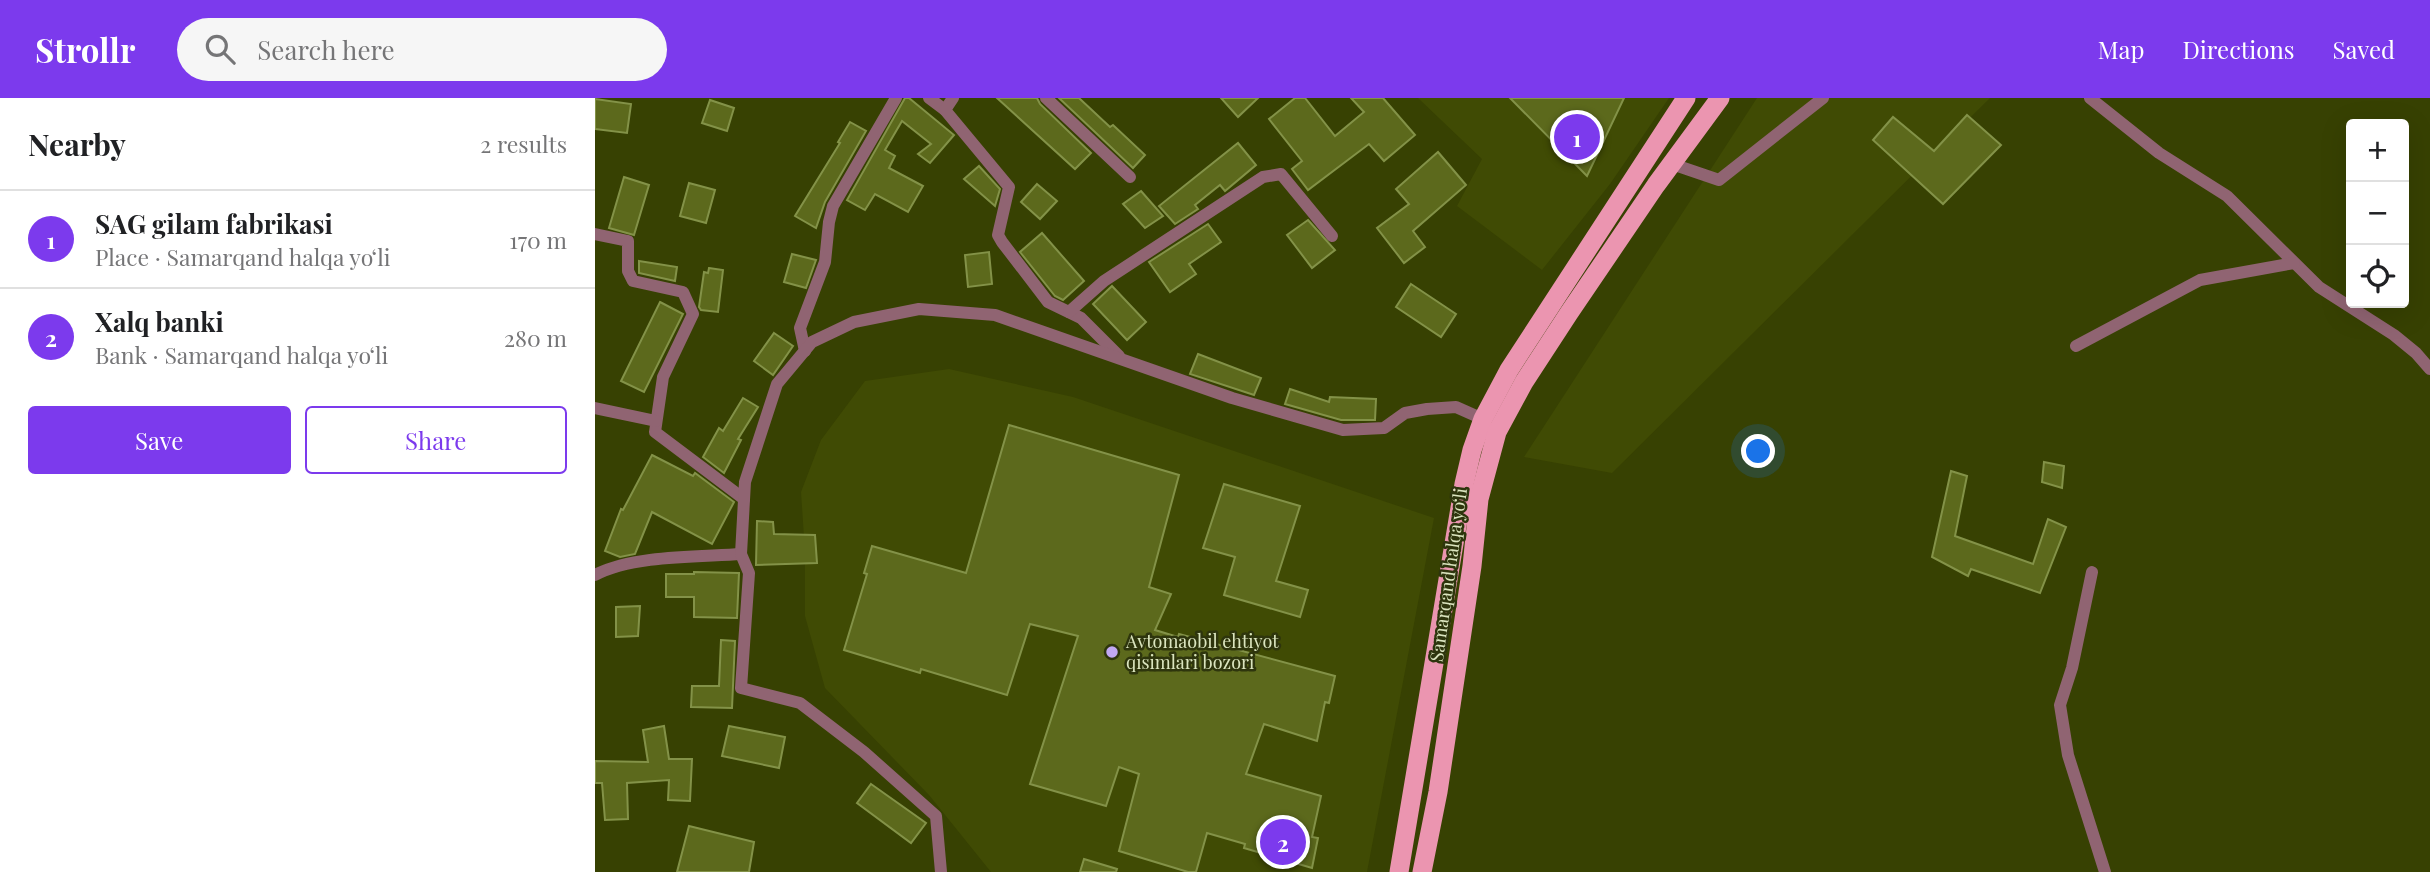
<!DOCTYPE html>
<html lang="en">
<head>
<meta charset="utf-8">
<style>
  body { margin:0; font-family:"Playfair Display",serif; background:#f6f6f6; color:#202124 }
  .controls { position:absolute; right:21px; top:21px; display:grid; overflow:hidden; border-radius:7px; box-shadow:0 7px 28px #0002 }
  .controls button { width:63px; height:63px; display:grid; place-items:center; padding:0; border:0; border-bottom:2px solid #e0e0e0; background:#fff; color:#202124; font:35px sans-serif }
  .you { position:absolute; left:1164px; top:354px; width:24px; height:24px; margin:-18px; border:5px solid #fff; border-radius:50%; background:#1a73e8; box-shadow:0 0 0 10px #1a73e833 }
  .badge { display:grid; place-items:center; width:46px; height:46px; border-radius:50%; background:#7c3aed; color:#fff; font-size:23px; font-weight:700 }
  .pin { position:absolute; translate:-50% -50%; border:4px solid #fff; box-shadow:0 2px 7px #0006 }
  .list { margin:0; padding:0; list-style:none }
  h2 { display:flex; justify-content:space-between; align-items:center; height:91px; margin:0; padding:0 28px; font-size:30px }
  h2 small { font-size:23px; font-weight:400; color:#757577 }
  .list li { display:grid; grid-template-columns:46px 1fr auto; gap:21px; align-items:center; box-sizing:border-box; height:98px; padding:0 28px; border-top:2px solid #e0e0e0 }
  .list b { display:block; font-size:26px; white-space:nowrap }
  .list p { margin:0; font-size:23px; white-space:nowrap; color:#757577 }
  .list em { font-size:23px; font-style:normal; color:#757577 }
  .actions { display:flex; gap:14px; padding:21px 28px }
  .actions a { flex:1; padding:16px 0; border:2px solid #7c3aed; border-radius:7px; text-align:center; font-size:24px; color:#7c3aed }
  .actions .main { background:#7c3aed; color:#fff }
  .icon { flex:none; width:38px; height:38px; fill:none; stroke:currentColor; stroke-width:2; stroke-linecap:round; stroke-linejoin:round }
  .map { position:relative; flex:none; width:1835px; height:774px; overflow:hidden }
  header { display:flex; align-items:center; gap:42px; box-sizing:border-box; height:98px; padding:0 35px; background:#7c3aed; color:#fff }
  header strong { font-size:33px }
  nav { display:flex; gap:38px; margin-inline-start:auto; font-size:24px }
  .search { width:490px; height:63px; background:#f6f6f6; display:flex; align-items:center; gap:18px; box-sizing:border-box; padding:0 24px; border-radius:38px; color:#757577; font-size:26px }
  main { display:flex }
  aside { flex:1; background:#fff }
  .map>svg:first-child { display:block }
</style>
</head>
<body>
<header>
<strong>Strollr</strong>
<div class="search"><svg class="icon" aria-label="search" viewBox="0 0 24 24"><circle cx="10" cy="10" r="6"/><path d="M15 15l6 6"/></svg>Search here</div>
<nav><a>Map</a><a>Directions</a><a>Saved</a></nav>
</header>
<main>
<aside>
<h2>Nearby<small>2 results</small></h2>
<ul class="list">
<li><span class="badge">1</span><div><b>SAG gilam fabrikasi</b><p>Place · Samarqand halqa yoʻli</p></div><em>170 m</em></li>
<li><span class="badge">2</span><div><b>Xalq banki</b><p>Bank · Samarqand halqa yoʻli</p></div><em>280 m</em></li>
</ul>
<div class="actions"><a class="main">Save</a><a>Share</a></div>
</aside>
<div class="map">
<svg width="1835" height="774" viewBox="0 0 1835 774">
  <rect width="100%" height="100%" fill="#374102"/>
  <g fill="#404b04">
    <path d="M823,0H1074L1015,86L947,172L862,108L887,61Z"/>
    <path d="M1162,0H1395L1017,375L929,359Z"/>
    <path d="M354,271L478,299L839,420L772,774H396L334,697L230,590L210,518V454L206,394L226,342L270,283Z"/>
  </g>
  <g fill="#5c691c" stroke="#839248" stroke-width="2">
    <path d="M310,0H314L359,37L335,65L323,56L336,46L307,23L290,52L300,58L294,70L328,88L313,114L280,96L270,112L252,102Z"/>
    <path d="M402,0H442L445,6L496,55L480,71Z"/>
    <path d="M464,0H484L515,29L518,27L550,57L538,70Z"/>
    <path d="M626,0H663L643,19Z"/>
    <path d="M700,0H710L740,38L769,14L756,0H788L820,37L789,63L774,46L713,92L697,71L707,63L674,21Z"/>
    <path d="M915,0H1029L992,78Z"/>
    <path d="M0,1L36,6L32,35L0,31Z"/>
    <path d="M115,2L139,10L132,33L107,25Z"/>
    <path d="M1372,17L1406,47L1348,106L1278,42L1298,19L1339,53Z"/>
    <path d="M255,24L271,33L230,104L221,130L200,118L245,45L243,44Z"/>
    <path d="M643,45L661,67L630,93L625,87L600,107L603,111L580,126L564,108Z"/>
    <path d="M843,54L871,87L818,133L830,149L809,165L782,130L814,106L801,91Z"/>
    <path d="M384,68L405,91L400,108L369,81Z"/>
    <path d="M29,79L54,87L39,137L14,130Z"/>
    <path d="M94,85L120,92L111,125L85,118Z"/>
    <path d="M442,86L462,103L445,121L426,104Z"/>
    <path d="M546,93L568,118L550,130L528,106Z"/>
    <path d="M713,122L740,152L717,170L692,137Z"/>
    <path d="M613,126L626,144L594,166L601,176L575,194L554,164Z"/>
    <path d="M447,135L489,183L468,202L460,198L425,154Z"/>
    <path d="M394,154L397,186L373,189L370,157Z"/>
    <path d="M197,156L221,162L211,190L189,184Z"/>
    <path d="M44,163L82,169L80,183L44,175Z"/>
    <path d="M114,170L128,172L123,214L106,212L104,209L109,174L113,175Z"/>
    <path d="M816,186L861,216L846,239L801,209Z"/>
    <path d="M517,188L551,224L532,242L498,206Z"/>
    <path d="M65,204L88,216L49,294L26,283Z"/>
    <path d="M179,235L198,248L178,277L159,263Z"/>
    <path d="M603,256L666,280L659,297L595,276Z"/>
    <path d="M695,291L734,304L735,299L781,301L780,322H746L690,306Z"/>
    <path d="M148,300L163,309L143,341L146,342L129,375L108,359L124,330L128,333Z"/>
    <path d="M414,327L584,377L554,489L576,496L560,532L583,539L584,536L740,578L734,605L730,604L722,643L669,626L651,676L726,698L717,739L723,740L717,770L649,750L650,746L612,735L601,774H593L524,753L544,676L524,669L511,708L435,686L483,538L435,526L412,597L326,571L325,575L249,552L272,476L269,475L277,448L371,475Z"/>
    <path d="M57,357L98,378L100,375L139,404L117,446L57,414L40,456L25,459L10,453L26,411L28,412Z"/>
    <path d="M1449,364L1469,368L1467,390L1447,384Z"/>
    <path d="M1356,373L1372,378L1360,438L1438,466L1453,421L1471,429L1445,495L1376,471L1373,478L1337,459Z"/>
    <path d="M629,386L705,408L681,483L713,492L705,519L629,497L640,459L608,450Z"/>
    <path d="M162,423L178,424L179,436L220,437L222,465L161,467Z"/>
    <path d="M99,474L144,475L142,520L99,519V499H71V476H99Z"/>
    <path d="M45,508L43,538L21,539V509Z"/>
    <path d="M126,542L140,543L137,610L96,609L97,588H124Z"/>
    <path d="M69,628L74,661H97L95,703L73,702L74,682L32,685L33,721L10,722L7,685H0V663L53,664L48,632Z"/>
    <path d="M134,628L190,639L184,670L127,658Z"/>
    <path d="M276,686L331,725L316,745L262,705Z"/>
    <path d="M94,728L159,744L154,774H82Z"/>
    <path d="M489,761L522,771L521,774H485Z"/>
  </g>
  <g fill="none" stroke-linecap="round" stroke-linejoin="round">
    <g stroke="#906472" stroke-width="12">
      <path d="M334,0L350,12"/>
      <path d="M358,0L350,12L414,89L403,137L407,144L453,204L486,220L524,258"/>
      <path d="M451,0L535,79"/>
      <path d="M1495,0L1564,55L1632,98L1724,189L1799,237L1821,255L1835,271"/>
      <path d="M1077,66L1124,82L1228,0"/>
      <path d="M0,136L33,143V173L38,183L88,194L98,216L68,279L60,334L149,401"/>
      <path d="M474,214L509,183L668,79L686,76L737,138"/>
      <path d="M1481,248L1605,182L1699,165"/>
      <path d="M210,253L205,230L230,164L234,124L238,108L301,0"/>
      <path d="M0,310L61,323"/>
      <path d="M1497,474L1477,570L1465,607L1473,657L1510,774"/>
      <path d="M0,477C38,457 103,459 146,456"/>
      <path d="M346,774L341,718L269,654L205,605L146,590L154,475L146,456L150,384L182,286L217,244L259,224L324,211L400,217L637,300L748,332L789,330L810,315L832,311L861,309L888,321"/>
    </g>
    <g stroke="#eb95b0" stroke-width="19">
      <path d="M804,774L869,386L877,352L888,321L914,272L1091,0"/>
      <path d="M827,774L843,694L877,468L884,401L902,334L929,284L974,215L1061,87L1125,0"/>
    </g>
  </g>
  <circle fill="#c1a8f3" stroke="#2e350d" stroke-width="2.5" cx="517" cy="554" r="7"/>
  <g text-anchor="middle" stroke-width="5" stroke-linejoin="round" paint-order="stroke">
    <g font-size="18" fill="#dbe5bf" stroke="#2e350d">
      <text transform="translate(854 477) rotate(-82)" y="6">Samarqand halqa yoʻli</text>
    </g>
    <g font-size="18" fill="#dbe5bf" stroke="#2e350d" text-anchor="start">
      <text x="531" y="550">Avtomaobil ehtiyot<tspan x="531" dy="21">qisimlari bozori</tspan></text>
    </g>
  </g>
</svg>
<div class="controls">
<button>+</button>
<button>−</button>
<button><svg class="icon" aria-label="locate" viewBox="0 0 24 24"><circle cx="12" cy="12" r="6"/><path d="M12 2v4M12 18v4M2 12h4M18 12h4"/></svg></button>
</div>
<div class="you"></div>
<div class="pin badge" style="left:982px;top:39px">1</div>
<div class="pin badge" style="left:688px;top:744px">2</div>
</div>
</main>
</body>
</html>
